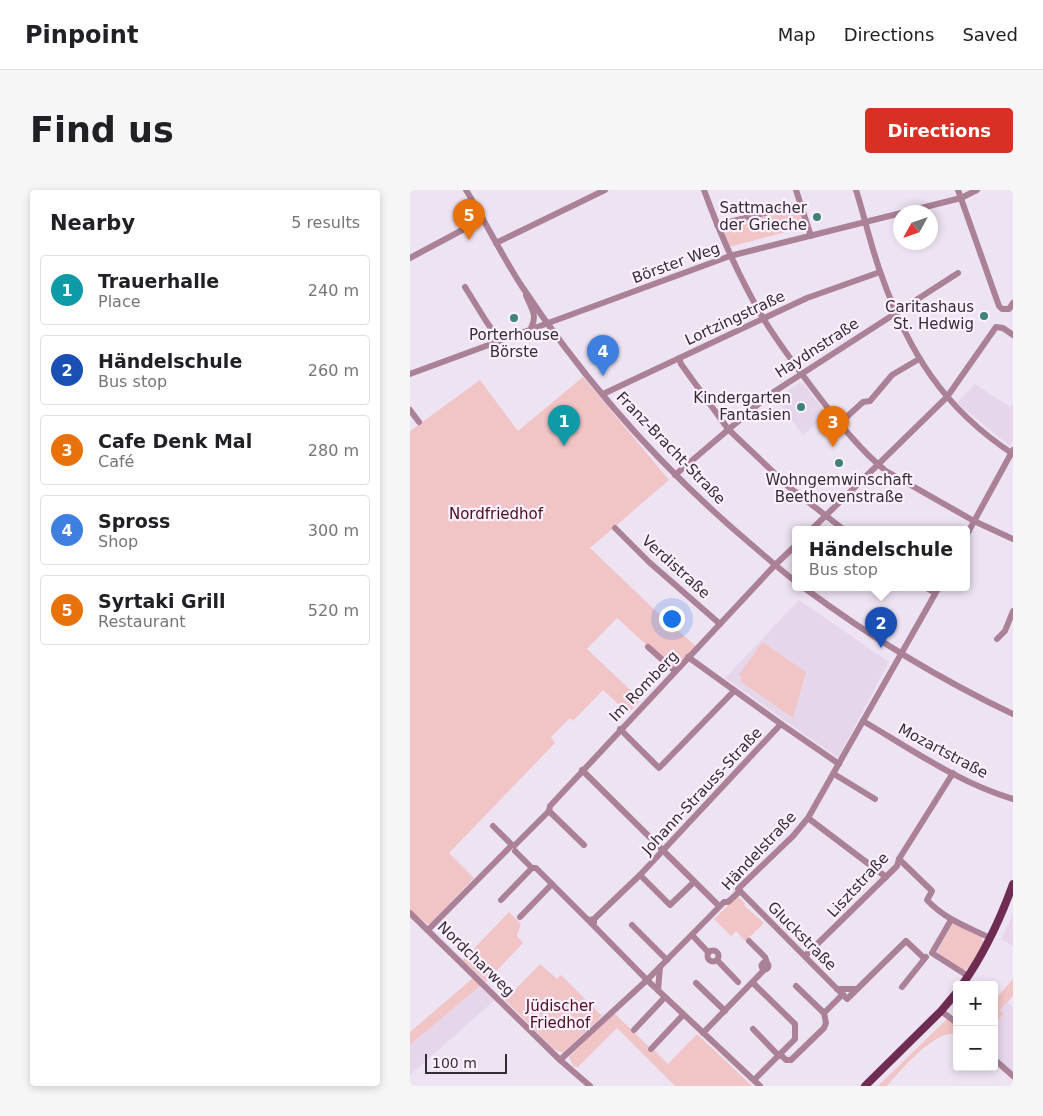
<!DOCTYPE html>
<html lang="en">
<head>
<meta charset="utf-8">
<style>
  body { margin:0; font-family:"DejaVu Sans",sans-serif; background:#f6f6f6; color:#202124 }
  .controls { position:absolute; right:15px; bottom:15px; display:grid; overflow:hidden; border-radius:5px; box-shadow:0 2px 8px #0003 }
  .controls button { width:45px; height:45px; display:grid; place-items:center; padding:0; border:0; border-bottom:1px solid #e0e0e0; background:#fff; color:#202124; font:25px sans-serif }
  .compass { position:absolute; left:483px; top:15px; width:45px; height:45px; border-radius:50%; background:#fff; box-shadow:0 2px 8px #0003; rotate:230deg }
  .scale { position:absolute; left:15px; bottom:12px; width:82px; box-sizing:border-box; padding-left:5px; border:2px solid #332e34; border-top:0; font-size:14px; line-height:18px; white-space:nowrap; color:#332e34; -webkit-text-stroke:4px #fcf0ff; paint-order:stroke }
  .you { position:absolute; left:261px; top:428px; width:18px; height:18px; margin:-12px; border:4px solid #fff; border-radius:50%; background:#1a73e8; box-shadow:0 0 0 8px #1a73e833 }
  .badge { display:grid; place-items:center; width:32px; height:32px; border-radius:50%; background:#d93025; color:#fff; font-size:16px; font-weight:700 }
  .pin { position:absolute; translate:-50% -41px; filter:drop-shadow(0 1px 2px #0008) }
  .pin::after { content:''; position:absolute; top:26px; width:18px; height:15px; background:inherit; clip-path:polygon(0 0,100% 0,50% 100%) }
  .popup { position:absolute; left:382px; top:336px; width:178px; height:65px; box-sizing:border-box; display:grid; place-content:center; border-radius:5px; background:#fff; filter:drop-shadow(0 1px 4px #0005); font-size:16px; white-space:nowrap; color:#757577 }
  .popup b { font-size:19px; color:#202124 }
  .popup::after { content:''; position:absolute; left:50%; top:100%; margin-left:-10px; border:10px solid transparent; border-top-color:#fff }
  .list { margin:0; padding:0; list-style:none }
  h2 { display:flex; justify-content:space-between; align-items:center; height:65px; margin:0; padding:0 20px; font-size:21px }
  h2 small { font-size:16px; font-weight:400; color:#757577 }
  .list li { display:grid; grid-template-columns:32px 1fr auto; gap:15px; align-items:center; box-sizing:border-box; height:70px; margin:0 10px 10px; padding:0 10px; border:1px solid #e0e0e0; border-radius:5px }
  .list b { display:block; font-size:19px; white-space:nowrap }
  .list p { margin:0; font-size:16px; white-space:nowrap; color:#757577 }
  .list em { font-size:16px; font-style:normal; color:#757577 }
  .map { position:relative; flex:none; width:603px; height:896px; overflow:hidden; border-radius:5px }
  header { display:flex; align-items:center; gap:30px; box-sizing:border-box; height:70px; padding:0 25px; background:#fff; border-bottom:1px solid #e0e0e0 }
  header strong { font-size:24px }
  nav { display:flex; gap:28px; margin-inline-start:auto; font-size:18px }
  .intro { display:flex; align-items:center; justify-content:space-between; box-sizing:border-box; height:120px; padding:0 30px }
  h1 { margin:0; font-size:35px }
  .button { padding:12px 22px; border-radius:5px; background:#d93025; color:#fff; font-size:18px; font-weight:700 }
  main { display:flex; gap:30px; padding:0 30px }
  aside { flex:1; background:#fff; border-radius:5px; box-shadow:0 2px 8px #0003 }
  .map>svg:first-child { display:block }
</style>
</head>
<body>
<header>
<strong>Pinpoint</strong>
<nav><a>Map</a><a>Directions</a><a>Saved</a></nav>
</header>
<div class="intro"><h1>Find us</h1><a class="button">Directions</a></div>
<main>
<aside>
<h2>Nearby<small>5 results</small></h2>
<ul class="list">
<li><span class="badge" style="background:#0f9aa8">1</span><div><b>Trauerhalle</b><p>Place</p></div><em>240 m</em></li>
<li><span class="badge" style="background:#1a4fb4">2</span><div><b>Händelschule</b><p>Bus stop</p></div><em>260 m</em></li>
<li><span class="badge" style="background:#e8710a">3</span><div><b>Cafe Denk Mal</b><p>Café</p></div><em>280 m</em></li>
<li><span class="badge" style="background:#3f7fe0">4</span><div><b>Spross</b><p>Shop</p></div><em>300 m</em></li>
<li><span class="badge" style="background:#e8710a">5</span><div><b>Syrtaki Grill</b><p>Restaurant</p></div><em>520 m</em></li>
</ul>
</aside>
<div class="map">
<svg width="603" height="896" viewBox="0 0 603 896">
  <rect width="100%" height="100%" fill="#eee3f2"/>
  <g fill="#e6d6eb">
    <path d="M389,193L394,194L416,224L393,245L366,209Z"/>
    <path d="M565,194L600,217L603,213V250L600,256L547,213Z"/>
    <path d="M389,410L479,472L428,568L315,488Z"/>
    <path d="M603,724V756L591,749Z"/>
    <path d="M71,795L85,810L0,885V855Z"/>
    <path d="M597,813L603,817V883L584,865V835L594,825L590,821Z"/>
  </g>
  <g fill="#f1c4c6">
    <path d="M389,18L395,37L319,57L310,37Z"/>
    <path d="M173,187L259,290L180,358L247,422L288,458L265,481L207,428L177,459L231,510L218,523L193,500L163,531L160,528L141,547L145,553L39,663L64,688L20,734H17L0,720V241L70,190L108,241Z"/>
    <path d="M352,452L396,482L383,528L330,491L332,488L329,485Z"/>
    <path d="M328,706L335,714L334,715L336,717L354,733L346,741L345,740V742L335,751L326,741L321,746L304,729Z"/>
    <path d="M99,722L111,734L107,746L113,753L76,792L53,770Z"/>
    <path d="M543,733L571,746L574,754L558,779L551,781L527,762Z"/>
    <path d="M130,774L147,789L151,785L192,826L153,863L144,859L95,810Z"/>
    <path d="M63,788L71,795L0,855V842Z"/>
    <path d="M603,789V806L590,820L594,824L584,835V811Z"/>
    <path d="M204,823L239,857L237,859L241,863L244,860L258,874L287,844L342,896H265L207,838L168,877L163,876L159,867Z"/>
    <path d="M537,829L547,837V844C525,839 490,881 477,896H468Z"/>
  </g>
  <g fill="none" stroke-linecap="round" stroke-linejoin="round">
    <g stroke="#aa8196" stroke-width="6">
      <path d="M56,0C75,31 91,64 111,95C175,192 253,280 342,355C357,368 371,380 386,392"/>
      <path d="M294,0C310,44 329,87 353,128C370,156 390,182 410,208C430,234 451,261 476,281L564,331L603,349"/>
      <path d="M386,0L401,46"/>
      <path d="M446,0C455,28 461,57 471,84C498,161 533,218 603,264"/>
      <path d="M548,0L589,116L592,119H599L603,113"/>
      <path d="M307,35L391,14"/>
      <path d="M86,53L195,0"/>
      <path d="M0,68L73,29"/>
      <path d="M55,97L76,131L90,151"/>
      <path d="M116,105C121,119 128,124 121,138"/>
      <path d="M269,168L271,174L318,239L379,297L433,339"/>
      <path d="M0,184L320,66L551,8L567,0"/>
      <path d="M193,204L397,108L470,82"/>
      <path d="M0,220L9,232"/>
      <path d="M430,233L453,212L460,211L482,185L509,169"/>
      <path d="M265,285L359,205L548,83"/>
      <path d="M205,338L239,372L310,434"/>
      <path d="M402,339L537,207L586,137L593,138L603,145"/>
      <path d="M556,346L603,260"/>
      <path d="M393,397C459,446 529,489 603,524"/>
      <path d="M515,397L525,403"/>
      <path d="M587,449L595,441L603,421"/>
      <path d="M238,457L265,481"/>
      <path d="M453,531C501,559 549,593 603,609"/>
      <path d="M371,534L429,574"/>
      <path d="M210,539L249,578L324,501"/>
      <path d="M172,580L309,716"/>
      <path d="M424,584L465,609"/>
      <path d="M139,621L174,655"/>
      <path d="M398,628L476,687"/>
      <path d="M83,636L102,655"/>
      <path d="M104,656L139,621L140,616L365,375L386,355"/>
      <path d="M105,661L122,678H126L179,731"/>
      <path d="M489,669L522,701L517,710C536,730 556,736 580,748"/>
      <path d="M230,685L371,534L278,467"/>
      <path d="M330,701L437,809L496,751L514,768"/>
      <path d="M91,710L122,678"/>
      <path d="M0,723L150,870L180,896"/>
      <path d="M110,727L142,694"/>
      <path d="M184,729V733H181L180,730L184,729L230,685L260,715L284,692"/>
      <path d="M541,730L522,763L558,786"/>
      <path d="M181,733L237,790L350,896"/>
      <path d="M222,735L257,770"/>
      <path d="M18,740L99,658"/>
      <path d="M282,745L298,762"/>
      <path d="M339,751L355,767L357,773"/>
      <circle cx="303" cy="766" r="5.5"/>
      <path d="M395,766L487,676L489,669L543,583"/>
      <path d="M307,770L328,792"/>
      <circle cx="355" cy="776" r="3.5"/>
      <path d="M286,793L315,821"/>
      <path d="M343,793L385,834V849L344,890"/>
      <path d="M386,796L414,823"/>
      <path d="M492,797L516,767"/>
      <path d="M427,799H446"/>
      <path d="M248,800L250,777"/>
      <path d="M531,821L547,833"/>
      <path d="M343,839L369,866"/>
      <path d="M224,840L255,807"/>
      <path d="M293,843L355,779"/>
      <path d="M241,859L273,825"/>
      <path d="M370,864L376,870H381L414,838L416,833L414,823L433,804"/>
      <path d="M584,869L603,886"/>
      <path d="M150,870L237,790L314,712H318L330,701L328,699L383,646L398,628L529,397"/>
    </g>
    <g stroke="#6f2c53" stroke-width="8">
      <path d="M552,795C574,764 590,730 603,694"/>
      <path d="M455,896L531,821L547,802"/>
    </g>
  </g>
  <g fill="#408376" stroke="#fcf0ff" stroke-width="2">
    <circle cx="407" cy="27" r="5"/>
    <circle cx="574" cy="126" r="5"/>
    <circle cx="104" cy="128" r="5"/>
    <circle cx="391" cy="217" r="5"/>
    <circle cx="429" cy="273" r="5"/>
  </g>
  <g text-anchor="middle" stroke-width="4.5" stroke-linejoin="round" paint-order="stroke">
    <g font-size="15" fill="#332e34" stroke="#fcf0ff" text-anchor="end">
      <text x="397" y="23">Sattmacher<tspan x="397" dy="17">der Grieche</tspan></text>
      <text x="564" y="122">Caritashaus<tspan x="564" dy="17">St. Hedwig</tspan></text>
      <text x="104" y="150" text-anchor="middle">Porterhouse<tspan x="104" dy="17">Börste</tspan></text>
      <text x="381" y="213">Kindergarten<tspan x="381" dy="17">Fantasien</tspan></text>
      <text x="429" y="295" text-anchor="middle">Wohngemwinschaft<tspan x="429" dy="17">Beethovenstraße</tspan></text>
    </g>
    <g font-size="15" fill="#332e34" stroke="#fcf0ff">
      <text transform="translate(266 73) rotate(-20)" y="5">Börster Weg</text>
      <text transform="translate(325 128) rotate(-25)" y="5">Lortzingstraße</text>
      <text transform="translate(407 158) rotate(-33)" y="5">Haydnstraße</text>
      <text transform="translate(261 258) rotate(46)" y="5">Franz-Bracht-Straße</text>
      <text transform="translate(266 377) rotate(42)" y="5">Verdistraße</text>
      <text transform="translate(234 496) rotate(-46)" y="5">Im Romberg</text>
      <text transform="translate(533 561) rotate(28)" y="5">Mozartstraße</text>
      <text transform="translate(292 601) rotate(-47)" y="5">Johann-Strauss-Straße</text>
      <text transform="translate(349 661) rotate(-47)" y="5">Händelstraße</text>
      <text transform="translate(448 695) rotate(-47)" y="5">Lisztstraße</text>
      <text transform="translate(392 746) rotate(45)" y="5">Gluckstraße</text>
      <text transform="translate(66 769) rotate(44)" y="5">Nordcharweg</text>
    </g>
    <g font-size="15" fill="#4e0c19" stroke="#fcf0ff">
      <text x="86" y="329">Nordfriedhof</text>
      <text x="150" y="821">Jüdischer<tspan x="150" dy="17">Friedhof</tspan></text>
    </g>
  </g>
</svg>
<div class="controls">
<button>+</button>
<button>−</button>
</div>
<svg class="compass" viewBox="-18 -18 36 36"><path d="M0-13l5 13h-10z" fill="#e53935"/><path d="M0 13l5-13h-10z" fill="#757577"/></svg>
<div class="scale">100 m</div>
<div class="you"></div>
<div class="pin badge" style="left:154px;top:256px;background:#0f9aa8">1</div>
<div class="pin badge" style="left:471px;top:458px;background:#1a4fb4">2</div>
<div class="popup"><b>Händelschule</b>Bus stop</div>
<div class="pin badge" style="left:423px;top:257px;background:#e8710a">3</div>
<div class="pin badge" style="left:193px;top:186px;background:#3f7fe0">4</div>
<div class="pin badge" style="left:59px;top:50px;background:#e8710a">5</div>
</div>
</main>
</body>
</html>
